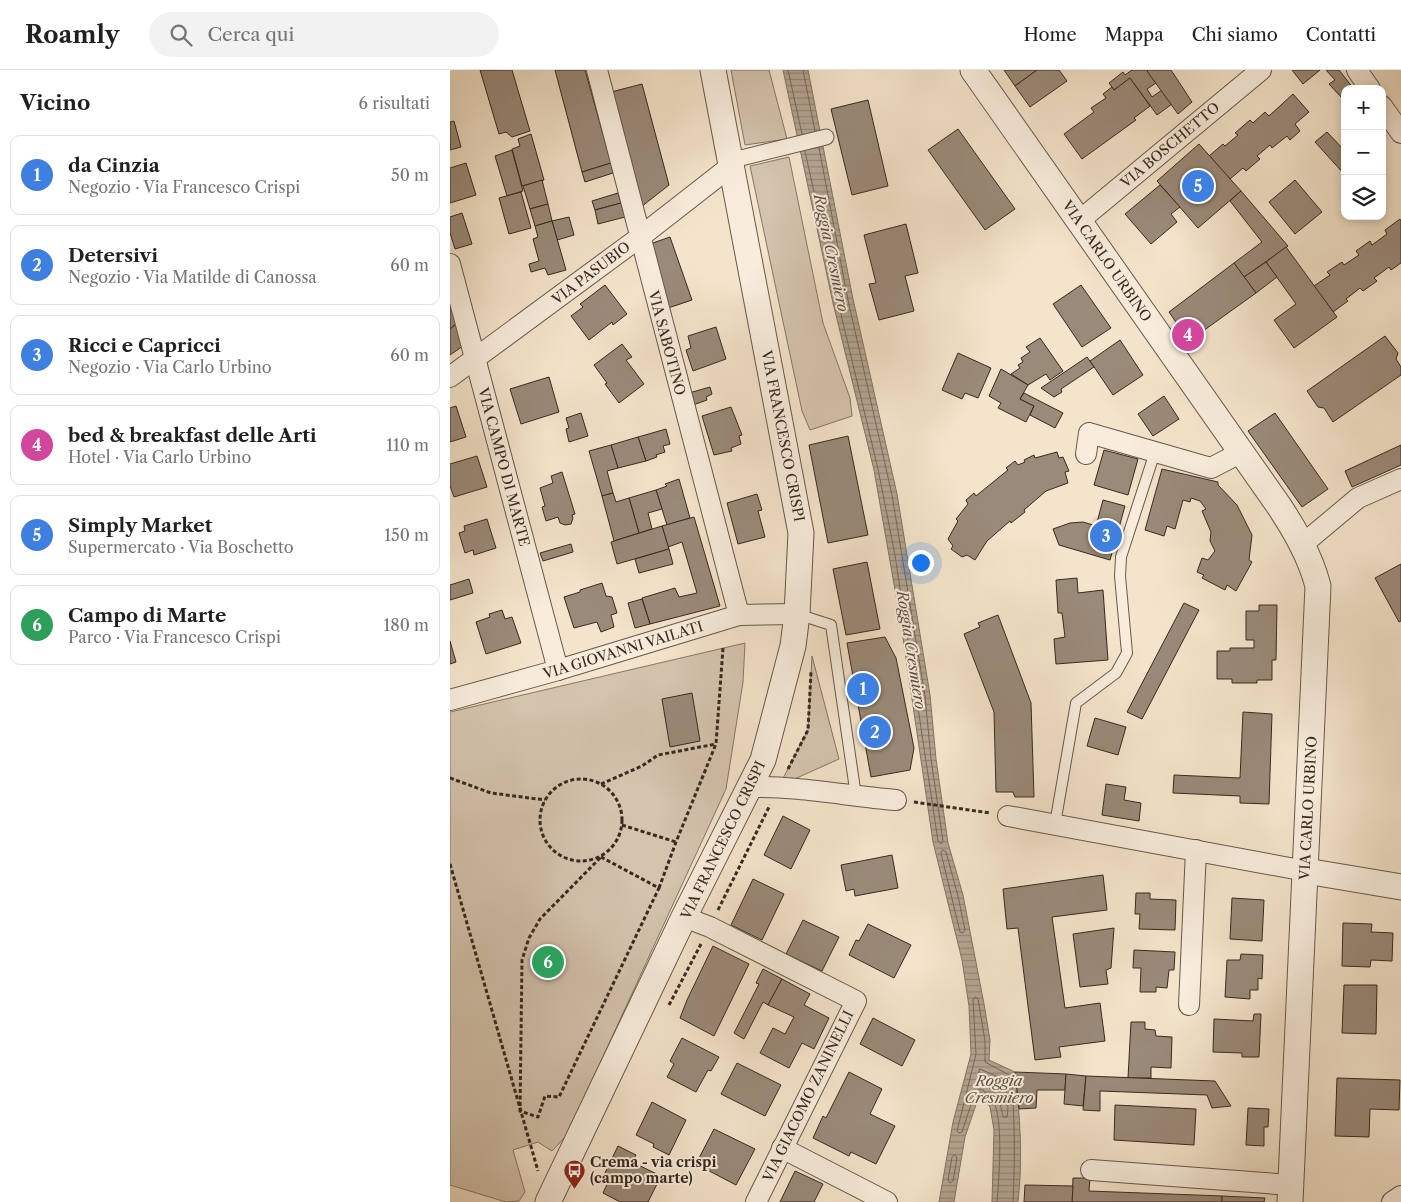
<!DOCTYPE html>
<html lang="it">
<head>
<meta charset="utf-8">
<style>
  body { margin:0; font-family:"Libre Caslon Text",serif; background:#f2f2f2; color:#202124 }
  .controls { position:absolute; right:15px; top:15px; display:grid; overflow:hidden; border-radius:10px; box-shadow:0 2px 8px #0003 }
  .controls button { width:45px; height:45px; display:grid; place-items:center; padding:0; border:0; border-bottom:1px solid #e0e0e0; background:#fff; color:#202124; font:25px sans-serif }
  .you { position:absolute; left:470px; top:492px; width:18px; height:18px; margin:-12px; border:4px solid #fff; border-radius:50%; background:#1a73e8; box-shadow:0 0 0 8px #1a73e833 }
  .badge { display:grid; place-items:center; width:32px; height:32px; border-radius:50%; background:#2563eb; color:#fff; font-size:16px; font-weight:700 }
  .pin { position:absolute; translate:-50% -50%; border:2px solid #fff; box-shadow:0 1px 5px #0006 }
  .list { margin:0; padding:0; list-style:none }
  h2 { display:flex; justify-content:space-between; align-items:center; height:65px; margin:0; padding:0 20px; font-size:21px }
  h2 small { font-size:16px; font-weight:400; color:#757577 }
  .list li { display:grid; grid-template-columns:32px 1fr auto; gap:15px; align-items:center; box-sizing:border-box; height:80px; margin:0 10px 10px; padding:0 10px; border:1px solid #e0e0e0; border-radius:10px }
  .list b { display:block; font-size:19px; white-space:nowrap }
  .list p { margin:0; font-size:16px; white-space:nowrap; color:#757577 }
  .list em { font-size:16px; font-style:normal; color:#757577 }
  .icon { flex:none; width:28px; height:28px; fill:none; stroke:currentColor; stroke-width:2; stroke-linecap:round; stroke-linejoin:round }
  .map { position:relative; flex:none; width:951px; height:1132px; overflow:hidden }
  header { display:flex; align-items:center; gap:30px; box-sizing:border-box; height:70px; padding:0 25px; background:#fff; border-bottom:1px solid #e0e0e0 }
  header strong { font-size:24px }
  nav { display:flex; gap:28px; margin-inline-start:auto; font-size:18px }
  .search { width:350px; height:45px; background:#f2f2f2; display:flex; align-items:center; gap:12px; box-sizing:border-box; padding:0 18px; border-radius:28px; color:#757577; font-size:19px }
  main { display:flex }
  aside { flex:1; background:#fff }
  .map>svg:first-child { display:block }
</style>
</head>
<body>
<header>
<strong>Roamly</strong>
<div class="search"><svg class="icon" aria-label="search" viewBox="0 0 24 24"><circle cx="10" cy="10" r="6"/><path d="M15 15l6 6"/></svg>Cerca qui</div>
<nav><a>Home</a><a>Mappa</a><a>Chi siamo</a><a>Contatti</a></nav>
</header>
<main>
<aside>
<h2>Vicino<small>6 risultati</small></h2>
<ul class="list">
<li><span class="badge" style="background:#3f7fe0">1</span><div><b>da Cinzia</b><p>Negozio · Via Francesco Crispi</p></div><em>50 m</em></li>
<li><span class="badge" style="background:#3f7fe0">2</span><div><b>Detersivi</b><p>Negozio · Via Matilde di Canossa</p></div><em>60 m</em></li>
<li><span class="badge" style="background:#3f7fe0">3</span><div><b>Ricci e Capricci</b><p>Negozio · Via Carlo Urbino</p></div><em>60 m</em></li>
<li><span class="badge" style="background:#d1479c">4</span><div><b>bed &amp; breakfast delle Arti</b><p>Hotel · Via Carlo Urbino</p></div><em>110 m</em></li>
<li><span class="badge" style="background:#3f7fe0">5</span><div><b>Simply Market</b><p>Supermercato · Via Boschetto</p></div><em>150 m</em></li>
<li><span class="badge" style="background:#2e9e5b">6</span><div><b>Campo di Marte</b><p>Parco · Via Francesco Crispi</p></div><em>180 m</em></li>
</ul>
</aside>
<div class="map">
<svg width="951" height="1132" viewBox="0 0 951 1132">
  <defs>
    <pattern id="water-rules" width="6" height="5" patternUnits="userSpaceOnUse" patternTransform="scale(1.25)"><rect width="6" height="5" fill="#b4a491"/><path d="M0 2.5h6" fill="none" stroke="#938676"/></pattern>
  </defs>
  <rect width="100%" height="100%" fill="#f4e4cb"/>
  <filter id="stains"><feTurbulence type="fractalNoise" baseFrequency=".004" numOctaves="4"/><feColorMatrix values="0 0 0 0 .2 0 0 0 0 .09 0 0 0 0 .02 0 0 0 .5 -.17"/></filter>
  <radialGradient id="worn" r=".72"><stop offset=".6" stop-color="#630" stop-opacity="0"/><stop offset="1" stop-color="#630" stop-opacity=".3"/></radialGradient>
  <g fill="#d4c4ae" stroke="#867667">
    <path d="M281,0H319L337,69L295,75Z"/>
    <path d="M339,87L373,253L400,328L402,346L360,360L352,341L300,96Z"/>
    <path d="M295,573L293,612L276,719L117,1065L102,1081L88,1072L63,1080L75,1122L69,1131L56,1132L0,1115V642Z"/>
    <path d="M362,586L389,689L329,716L358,660Z"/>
  </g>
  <path fill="url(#water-rules)" stroke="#827364" d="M333,0H358L403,229L447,424L480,625L486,689L498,773L513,825L534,934L540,970L539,990L565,1002C570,1045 573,1089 568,1132H542L544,1060L540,1037L530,1023L515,1067L504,1132H489L503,1052L521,984L519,936L512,890L483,772L451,554L424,400L383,233Z"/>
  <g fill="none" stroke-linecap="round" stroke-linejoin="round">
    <g stroke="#766658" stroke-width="1">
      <path d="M338,0L352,64"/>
      <path d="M353,0L365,61"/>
      <path d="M355,81L388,232L428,399L445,485L488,771L491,774L493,771L481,689L475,626L442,425L398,230L369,78"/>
      <path d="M493,780L496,782L508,826L515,860L513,863L510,862L491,783Z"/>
      <path d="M530,999L555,1010L558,1039L557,1047H553C550,1029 545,1017 527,1012Z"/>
      <path d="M505,1085L507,1088L503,1111L500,1113L498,1110L502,1087Z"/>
      <path d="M547,1132C549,1108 553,1057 545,1035C543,1030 537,1024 533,1020L529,1019L525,1022L512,1062L509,1063L507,1061L526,984L523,930L525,927L528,929L535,971V992L561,1006C565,1049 565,1090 563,1132"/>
    </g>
  </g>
  <g fill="#9a8a79" stroke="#382920">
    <path d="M30,0H62L80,61L62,67L56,62L49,64Z"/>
    <path d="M105,0H135L161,93L132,102Z"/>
    <path d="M554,0H587L565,16Z"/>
    <path d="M587,0H609L617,11L580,37L565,16Z"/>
    <path d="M682,0H697L706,13L697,19L702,27L712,20L722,34L707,45L680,8L664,20L659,13L673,2L675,5Z"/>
    <path d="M699,0H721L742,32L728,44L697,1Z"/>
    <path d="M842,0H870L853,14Z"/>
    <path d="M876,0H889L903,18L895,19V25L892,28L879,14L885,10Z"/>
    <path d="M680,8L700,36L684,48L686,50L632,89L614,64L644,42L641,38L656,28L653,24L662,17L664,20Z"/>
    <path d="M192,14L219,115L191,137L161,22Z"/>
    <path d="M843,24L859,42L845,54L850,61L840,70L837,66L822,78L820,75L807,86L810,89L796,101L793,98L780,109L759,86L773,74L775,76L788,65L785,63L800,50L803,53L815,42L819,46Z"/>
    <path d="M418,30L438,116L402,125L381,39Z"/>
    <path d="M4,51L11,77L0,80V52Z"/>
    <path d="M508,59L565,139L535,160L478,80Z"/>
    <path d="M877,62L895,81V105L865,72Z"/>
    <path d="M81,64L94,110L72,116L62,79L70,76L68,69Z"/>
    <path d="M749,74L791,121L748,158L707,111Z"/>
    <path d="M62,80L73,121L57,126L45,86Z"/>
    <path d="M16,93L26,125L0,133V98Z"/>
    <path d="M161,93L163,103L135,112L132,102Z"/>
    <path d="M92,110L98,134L80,139L73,116Z"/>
    <path d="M845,110L872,142L845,164L819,132Z"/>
    <path d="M710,115L730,137L721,144L727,152L701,174L675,144Z"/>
    <path d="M791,121L838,176L794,207L784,193L812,172L780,131Z"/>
    <path d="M71,122L81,158L59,164L49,128Z"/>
    <path d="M168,123L171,133L145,140L142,131Z"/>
    <path d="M171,133L175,147L148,154L145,140Z"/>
    <path d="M98,134L102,151L85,156L80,139Z"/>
    <path d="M12,143L22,174L5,179L0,163V147Z"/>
    <path d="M119,147L124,165L107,170L102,151Z"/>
    <path d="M950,149L951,151V193L941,200L939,197L924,208L927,211L913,221L910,218L896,229L898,231L883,242L864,216L880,205L877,202L892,192L894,195L909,185L906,181L920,171L922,175L937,164L935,160Z"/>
    <path d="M102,151L116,200L98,205L95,198L81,202L79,194L89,191L83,169L88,167L85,156Z"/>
    <path d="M456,154L468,203L455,206L464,241L429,250L419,214L426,213L414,165Z"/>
    <path d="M220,167L242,230L218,238L200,174Z"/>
    <path d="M836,177L887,247L844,278L824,250L846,234L816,192Z"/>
    <path d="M816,192L827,207L806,223L794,207Z"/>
    <path d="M784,193L806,223L739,271L719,242Z"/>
    <path d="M155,215L177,244L163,255L162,252L139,270L121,246L133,237L130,234Z"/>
    <path d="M631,215L661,258L632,277L603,234Z"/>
    <path d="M0,233L6,254L0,259Z"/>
    <path d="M6,254L13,276L0,285V259Z"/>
    <path d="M266,257L276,289L243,301L236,280L241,278L238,266Z"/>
    <path d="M935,266L948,283L946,289L951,297V305L883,352L874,338L868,337L857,321Z"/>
    <path d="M590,268L613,301L600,310L596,304L578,315L561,304L570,298L568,295L573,292L571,288L580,282L576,277Z"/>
    <path d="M670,270L693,305L663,325L640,291Z"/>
    <path d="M172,274L182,287L176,290L194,314L169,333L155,314L157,313L144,295Z"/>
    <path d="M508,283L541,298L528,328L515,323L512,329L492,320Z"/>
    <path d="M637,287L644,297L611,319L612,322L604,327L591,318Z"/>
    <path d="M551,299L578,315L570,329L584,336L576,352L548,338L551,333L539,326Z"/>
    <path d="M99,307L109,342L71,354L60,319Z"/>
    <path d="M260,317L262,324L256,327L257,330L243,335L239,323Z"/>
    <path d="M574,323L613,343L605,358L580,345L584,336L570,329Z"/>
    <path d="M714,326L729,349L703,366L688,344Z"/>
    <path d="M6,336L16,367L0,372V338Z"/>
    <path d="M281,337L292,365L289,366L291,374L281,378L282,381L264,385L252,346Z"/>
    <path d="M131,343L138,366L119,372L116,359L119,358L116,348Z"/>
    <path d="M825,343L878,419L852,437L798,361Z"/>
    <path d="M216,359L220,374L213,376L215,382L206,385L207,387L196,391L188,367Z"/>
    <path d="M398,366L418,465L378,473L359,375Z"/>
    <path d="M188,367L196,391L168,398L161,375Z"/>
    <path d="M161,375L168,398L157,401L163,423L152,426L139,381Z"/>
    <path d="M951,375V395L902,417L895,401Z"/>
    <path d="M654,380L688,389L678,425L644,415Z"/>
    <path d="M607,382L609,388L613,387L619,401L615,402L618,413L596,421L574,440L575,442L561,453L560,451L537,471L525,490L517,485L512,487L501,479L503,476L498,469L508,451L506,449L518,434L516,430L524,423L526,426L558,400L556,398L565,391L568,395L575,392L574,390L584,385L585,388Z"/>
    <path d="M27,386L37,417L4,427L0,416V394Z"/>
    <path d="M712,399L768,412V415L787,435L802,465L799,490L802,492L786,521L777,515L775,520L752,508L754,505L747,502L752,488L758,490L765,481L760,471L761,462L752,441L756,439L750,431L741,428L740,432L733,430L725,459L717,456L714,466L695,460Z"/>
    <path d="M112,402L125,444L122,445L123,448L121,454L115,455L110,453L108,447L96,451L92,437L95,436L90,418L103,413L101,406Z"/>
    <path d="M229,409L240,448L217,455L206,420L217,416L215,414Z"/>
    <path d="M206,420L212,439L198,443L202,459L189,463L179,428Z"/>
    <path d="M163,423L166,432L179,428L189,463L164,471L152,426Z"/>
    <path d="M307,424L312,440L308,441L315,467L288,474L277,433Z"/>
    <path d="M653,430L675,436L660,490L609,475L603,459L620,453L633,452L646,456Z"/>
    <path d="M244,447L270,536L200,554L192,528L225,518L229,527L247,523L232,472L218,477L212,456Z"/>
    <path d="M37,449L46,478L24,485L23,480L15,483L9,463L15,461L14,456Z"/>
    <path d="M212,456L219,479L167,494L161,472Z"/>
    <path d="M121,474L123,482L93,491L90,483Z"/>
    <path d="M219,479L223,494L189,503L185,489Z"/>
    <path d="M417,492L430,559L396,565L383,499Z"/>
    <path d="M951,494V551L949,552L925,508Z"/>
    <path d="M627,508L628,523L653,520L658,590L606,594L604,569L615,567L612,543H608L606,510Z"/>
    <path d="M19,509L23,523L0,530V515Z"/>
    <path d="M152,513L156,526L162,527L167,543L161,545L164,557L151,562L147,552L124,558L114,527L130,522V520Z"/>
    <path d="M192,529L200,554L185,558L178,533Z"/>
    <path d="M734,533L749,540L692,649L677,642Z"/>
    <path d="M809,535H827L826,590H822V610H807V613H782V609H767V581H780V578H804V570H796V541H809Z"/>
    <path d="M52,540L55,549L62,547L71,573L36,584L26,552L40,547L39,544Z"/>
    <path d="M548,545L581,633L584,727H565L563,722H546L544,642L514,564L530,557L528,553Z"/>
    <path d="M435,567L446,588L464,678L460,700L421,707L397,573Z"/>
    <path d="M0,571L6,592L0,594Z"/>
    <path d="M242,623L250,671L220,677L212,629Z"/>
    <path d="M793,642L822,644L819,734L790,733V726L723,723L724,705L790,708Z"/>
    <path d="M645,648L676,657L668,685L637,676Z"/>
    <path d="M656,714L676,717L674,730L691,733L689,751L652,745Z"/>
    <path d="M333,746L360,760L341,799L314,785Z"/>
    <path d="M442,785L448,818L405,826L404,819L396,821L391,795Z"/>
    <path d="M653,805L657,840L602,847L615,938L650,933L655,971L609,977L611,987L585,990L568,858L557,859L553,819Z"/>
    <path d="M303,809L334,824L312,870L281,855Z"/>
    <path d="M686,823H700V829L726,830L725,860L689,859L690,844H685Z"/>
    <path d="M782,828L814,830L812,871L780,869Z"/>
    <path d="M353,850L389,867L372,901L336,884Z"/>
    <path d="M893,853L922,854L921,862L943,863L942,891L921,890L920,897L892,896Z"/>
    <path d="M418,854L461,875L444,908L399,885L406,870L409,871Z"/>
    <path d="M664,858L661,898L656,900L658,914L630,917L623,864Z"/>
    <path d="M263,876L299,894L264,966L230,948L237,930Z"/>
    <path d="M684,880L725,882L724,900H719L717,918L706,917V922H690L691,898H683Z"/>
    <path d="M791,884L813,885L812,909L808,908V920H800V929L775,927L777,890H790Z"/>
    <path d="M313,899L332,909L318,935L313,932L294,969L284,963L309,914L306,913Z"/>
    <path d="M332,909L360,924L354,935L379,948L364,979L352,973L339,998L310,983L323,958L335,964L344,947L318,935Z"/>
    <path d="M894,915H927L926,964L892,963Z"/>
    <path d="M804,944H811L809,987H792V983L763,982L764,949L803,951Z"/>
    <path d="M423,948L465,970L452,996L410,974Z"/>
    <path d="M681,952H695V959L705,960L706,966L722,967L721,998L701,997V1008H678Z"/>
    <path d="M232,968L269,987L261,1001L258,1000L246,1022L217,1007L224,994L220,991Z"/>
    <path d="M287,993L331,1015L315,1046L271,1024Z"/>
    <path d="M399,1002L432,1019L420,1044L445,1056L426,1094L401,1082L399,1086L363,1068L373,1046L376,1048Z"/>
    <path d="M565,1002L616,1004L615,1020H587L586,1038L569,1039Z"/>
    <path d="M616,1004L636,1006L633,1036L614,1034Z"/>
    <path d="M636,1006L765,1011L781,1036L762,1038L757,1025L650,1021V1041L633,1040Z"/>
    <path d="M887,1008L950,1010L949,1040L920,1039L919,1067L885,1066Z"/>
    <path d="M202,1032L236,1050L219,1085L203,1077L204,1074L186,1065Z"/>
    <path d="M665,1035L746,1039L744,1075L664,1070Z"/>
    <path d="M798,1038L819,1039L818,1057H814V1076L796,1075Z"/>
    <path d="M264,1059L305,1079L286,1115L246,1094Z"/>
    <path d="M168,1076L186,1085L182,1092L211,1106L198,1132H170L153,1123L160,1108L154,1105Z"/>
    <path d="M345,1101L373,1114L364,1132H330Z"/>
    <path d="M623,1108H640L639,1121L772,1126V1132H622Z"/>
    <path d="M575,1115L623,1116L622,1132H574Z"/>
    <path d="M772,1126L815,1128L814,1132H772Z"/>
  </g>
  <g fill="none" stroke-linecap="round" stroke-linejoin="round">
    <defs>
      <g id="service">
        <path d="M347,544L381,555L406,726"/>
        <path d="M605,754L626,633L666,603L677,583L670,506L671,487L705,382"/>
      </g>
      <path id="pedestrian" d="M279,91L376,67"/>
      <g id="minor">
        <path d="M147,0L289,545"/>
        <path d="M907,0L920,19"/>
        <path d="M932,36L951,63"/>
        <path d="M629,151L811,0"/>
        <path d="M0,194L108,600"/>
        <path d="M0,307L190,167L281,96"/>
        <path d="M636,384L639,363L761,398L792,382"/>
        <path d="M853,474L908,428L951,409"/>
        <path d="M0,630L108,600L289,545L347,544"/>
        <path d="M300,717C349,716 397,726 446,730"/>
        <path d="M558,746L856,801"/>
        <path d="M234,847L260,857L406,931L306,1132"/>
        <path d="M739,935L746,780"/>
        <path d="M332,1078L437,1132"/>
        <path d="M641,1100L841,1115"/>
        <path d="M942,1132L951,1126"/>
      </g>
      <g id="tertiary">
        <path d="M523,0L829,436C846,462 860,486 868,516L840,1132"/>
        <path d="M856,801L951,817"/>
        <path d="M98,1132L234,847L313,690L343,576L347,544L351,463L263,0"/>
      </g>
    </defs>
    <use href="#service" stroke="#67584b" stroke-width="12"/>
    <use href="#pedestrian" stroke="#67584b" stroke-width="17"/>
    <use href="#minor" stroke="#67584b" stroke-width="22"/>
    <use href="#tertiary" stroke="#67584b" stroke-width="27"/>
    <g stroke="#382920" stroke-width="3" stroke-dasharray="4 2.5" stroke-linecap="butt">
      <path d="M338,699L358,660L361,602"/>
      <path d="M0,708L41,723L95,730"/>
      <circle cx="131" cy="750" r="41"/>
      <path d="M151,714L192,696L208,685L266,674"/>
      <path d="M464,732L540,743"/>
      <path d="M172,755L226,772"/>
      <path d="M151,787L209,818L109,1027L95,1026L88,1047L70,1041L72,890L79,868L90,849Z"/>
      <path d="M0,794L88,1101"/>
      <path d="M209,818L226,772L266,674L273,578"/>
      <path d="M268,840L320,735"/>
      <path d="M219,935L251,874"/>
    </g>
    <use href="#service" stroke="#f8eddd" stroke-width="10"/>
    <use href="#pedestrian" stroke="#f8eddd" stroke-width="15"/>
    <use href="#minor" stroke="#f8eddd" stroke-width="20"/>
    <use href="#tertiary" stroke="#f8eddd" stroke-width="25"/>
  </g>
  <defs>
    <symbol id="bus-pin" viewBox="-11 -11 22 30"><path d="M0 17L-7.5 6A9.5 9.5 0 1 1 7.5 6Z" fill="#8f2418" stroke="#f8eddd"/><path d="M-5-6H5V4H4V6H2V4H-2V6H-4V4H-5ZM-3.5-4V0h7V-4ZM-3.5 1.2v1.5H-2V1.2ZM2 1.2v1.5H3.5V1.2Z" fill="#fff"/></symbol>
  </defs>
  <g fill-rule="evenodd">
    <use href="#bus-pin" x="112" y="1088" width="25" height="34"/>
  </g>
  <g text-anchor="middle" stroke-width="4" stroke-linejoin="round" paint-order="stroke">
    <g font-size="14" fill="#382920" stroke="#f8eddd">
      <text transform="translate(720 75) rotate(-40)" y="5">VIA BOSCHETTO</text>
      <text transform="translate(657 191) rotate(55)" y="5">VIA CARLO URBINO</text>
      <text transform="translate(141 203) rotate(-37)" y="5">VIA PASUBIO</text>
      <text transform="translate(217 273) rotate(75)" y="5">VIA SABOTINO</text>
      <text transform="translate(333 366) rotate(79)" y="5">VIA FRANCESCO CRISPI</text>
      <text transform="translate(54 397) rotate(75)" y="5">VIA CAMPO DI MARTE</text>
      <text transform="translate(173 580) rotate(-17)" y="5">VIA GIOVANNI VAILATI</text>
      <text transform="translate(858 738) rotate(-87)" y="5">VIA CARLO URBINO</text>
      <text transform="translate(273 770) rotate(-64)" y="5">VIA FRANCESCO CRISPI</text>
      <text transform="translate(358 1026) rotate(-64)" y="5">VIA GIACOMO ZANINELLI</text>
    </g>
    <g font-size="14" font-weight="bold" fill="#382920" stroke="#f8eddd" text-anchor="start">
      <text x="140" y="1097">Crema - via crispi<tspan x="140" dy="16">(campo marte)</tspan></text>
    </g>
    <g font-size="15" font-style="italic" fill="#5d4e42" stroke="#f8eddd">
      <text transform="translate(381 183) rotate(78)" y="5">Roggia Cresmiero</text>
      <text transform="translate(461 580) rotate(81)" y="5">Roggia Cresmiero</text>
      <text x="549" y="1016">Roggia<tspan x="549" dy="17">Cresmiero</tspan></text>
    </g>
  </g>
  <rect width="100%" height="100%" filter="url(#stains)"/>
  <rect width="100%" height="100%" fill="url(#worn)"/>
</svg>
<div class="controls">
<button>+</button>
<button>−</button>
<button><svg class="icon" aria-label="layers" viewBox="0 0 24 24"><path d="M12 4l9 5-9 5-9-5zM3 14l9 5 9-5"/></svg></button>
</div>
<div class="you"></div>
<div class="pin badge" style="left:413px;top:619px;background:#3f7fe0">1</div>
<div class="pin badge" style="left:425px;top:662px;background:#3f7fe0">2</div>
<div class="pin badge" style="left:656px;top:466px;background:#3f7fe0">3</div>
<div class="pin badge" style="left:738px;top:265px;background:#d1479c">4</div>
<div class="pin badge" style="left:748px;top:116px;background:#3f7fe0">5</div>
<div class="pin badge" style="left:98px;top:892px;background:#2e9e5b">6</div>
</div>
</main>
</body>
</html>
